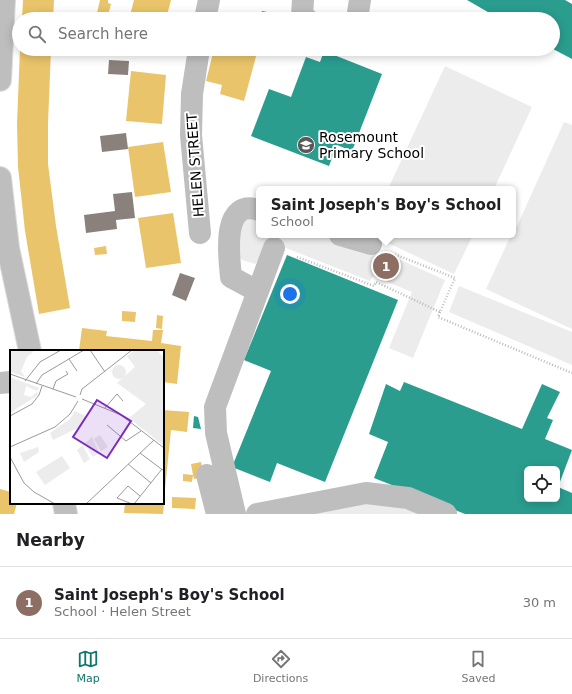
<!DOCTYPE html>
<html lang="en">
<head>
<meta charset="utf-8">
<style>
  body { margin:0; font-family:"DejaVu Sans",sans-serif; background:#f6f6f6; color:#202124 }
  .controls { position:absolute; right:12px; bottom:12px; display:grid; overflow:hidden; border-radius:6px; box-shadow:0 2px 10px #0003 }
  .controls button { width:36px; height:36px; display:grid; place-items:center; padding:0; border:0; border-bottom:1px solid #e0e0e0; background:#fff; color:#202124; font:20px sans-serif }
  .you { position:absolute; left:290px; top:294px; width:14px; height:14px; margin:-10px; border:3px solid #fff; border-radius:50%; background:#1a73e8; box-shadow:0 0 0 6px #1a73e833 }
  .badge { display:grid; place-items:center; width:26px; height:26px; border-radius:50%; background:#0f766e; color:#fff; font-size:13px; font-weight:700 }
  .pin { position:absolute; translate:-50% -50%; border:2px solid #fff; box-shadow:0 1px 4px #0006 }
  .popup { position:absolute; left:256px; top:186px; width:260px; height:52px; box-sizing:border-box; display:grid; place-content:center; border-radius:6px; background:#fff; filter:drop-shadow(0 1px 3px #0005); font-size:13px; white-space:nowrap; color:#757577 }
  .popup b { font-size:15px; color:#202124 }
  .popup::after { content:''; position:absolute; left:50%; top:100%; margin-left:-8px; border:8px solid transparent; border-top-color:#fff }
  .list { margin:0; padding:0; list-style:none }
  h2 { display:flex; justify-content:space-between; align-items:center; height:52px; margin:0; padding:0 16px; font-size:17px }
  h2 small { font-size:13px; font-weight:400; color:#757577 }
  .list li { display:grid; grid-template-columns:26px 1fr auto; gap:12px; align-items:center; box-sizing:border-box; height:72px; padding:0 16px; border-top:1px solid #e0e0e0 }
  .list b { display:block; font-size:15px; white-space:nowrap }
  .list p { margin:0; font-size:13px; white-space:nowrap; color:#757577 }
  .list em { font-size:13px; font-style:normal; color:#757577 }
  .icon { flex:none; width:22px; height:22px; fill:none; stroke:currentColor; stroke-width:2; stroke-linecap:round; stroke-linejoin:round }
  .map { position:relative; flex:none; width:572px; height:514px; overflow:hidden }
  .search { position:absolute; background:#fff; box-shadow:0 2px 10px #0003; left:12px; right:12px; top:12px; height:44px; display:flex; align-items:center; gap:10px; box-sizing:border-box; padding:0 14px; border-radius:22px; color:#757577; font-size:15px }
  .sheet { height:124px; background:#fff }
  nav { display:flex; justify-content:space-around; align-items:center; box-sizing:border-box; height:56px; border-top:1px solid #e0e0e0; background:#fff; font-size:11px; color:#757577 }
  nav a { display:grid; justify-items:center; gap:2px }
  nav .on { color:#0f766e }
  .map>svg:first-child { display:block }
</style>
</head>
<body>
<div class="map">
<svg width="572" height="514" viewBox="0 0 572 514">
  <rect width="100%" height="100%" fill="#fff"/>
  <g fill="#ececec">
    <path d="M445,66L532,107L494,189H388Z"/>
    <path d="M564,122L572,125V329L486,289L511,235H513Z"/>
    <path d="M259,215V235H319L383,256L387,254L445,280L413,358L389,348L412,292L373,276L370,281L273,243L268,252L255,264L242,260L237,253L242,222Z"/>
    <path d="M371,235H473L454,274Z"/>
    <path d="M459,286L572,332V365L449,312Z"/>
    <path d="M391,501L432,514H288Z"/>
  </g>
  <g fill="#e9c46a">
    <path d="M23,0H54L53,19H22Z"/>
    <path d="M100,0H108V3L111,4L108,16L97,13Z"/>
    <path d="M134,0H171L166,19H129Z"/>
    <path d="M20,49H51L48,123V164L56,226L70,308L39,314L25,231L18,167L17,123Z"/>
    <path d="M214,49H258L244,101L220,94L222,85L206,81Z"/>
    <path d="M131,71L166,75L162,124L126,121Z"/>
    <path d="M163,142L171,192L135,197L128,147Z"/>
    <path d="M173,213L181,263L146,268L138,218Z"/>
    <path d="M106,246L107,254L95,255L94,248Z"/>
    <path d="M122,311L136,312L135,322L122,321Z"/>
    <path d="M157,315L163,316L162,329L156,328Z"/>
    <path d="M82,328L107,331L106,336L152,341L153,330H163L161,343L181,346L177,384L163,382V351H79Z"/>
    <path d="M163,410L189,412L187,432L171,430L164,499Z"/>
    <path d="M201,462L204,477L194,479L193,475L192,482L183,481V474L193,475L191,464Z"/>
    <path d="M0,489L11,492V503H17L14,514H0Z"/>
    <path d="M172,497L196,498L195,509L172,508Z"/>
    <path d="M125,503H164L163,514L124,513Z"/>
  </g>
  <g fill="#2a9d8f" fill-rule="evenodd">
    <path d="M467,0H565L572,4V59L553,49V19H500Z"/>
    <path d="M262,11L267,12L265,19L260,18Z"/>
    <path d="M324,51L382,74L352,151L337,145L329,166L251,136L269,89L291,97L306,57L320,62Z"/>
    <path d="M287,255L398,300L325,482L277,463L270,482L232,467L271,371L244,360Z"/>
    <path d="M404,382L522,429L542,384L560,392L547,418L553,420L545,439L572,450L558,487L572,493V514H465L374,478L388,442L369,434L386,384L400,391ZM527,469H557V499H527Z"/>
    <path d="M194,416L198,417L201,429L193,428Z"/>
  </g>
  <g fill="#8a817c">
    <path d="M119,49H135L134,53Z"/>
    <path d="M109,60L129,61L128,75L108,74Z"/>
    <path d="M126,133L128,149L102,152L100,136Z"/>
    <path d="M132,192L135,218L116,220L117,229L86,233L84,215L115,211L113,194Z"/>
    <path d="M180,273L195,278L186,301L172,295Z"/>
  </g>
  <g fill="none" stroke-linecap="round" stroke-linejoin="round">
    <defs>
      <g id="major">
        <path d="M0,80L4,0"/>
        <path d="M0,178L8,248L30,351"/>
        <path d="M64,503L66,514"/>
      </g>
    </defs>
    <use href="#major" stroke="#dbdbdb" stroke-width="24"/>
    <g stroke="#b9b9b9" stroke-width="2.5" stroke-dasharray="1 2" stroke-linecap="butt">
      <path d="M297,257L374,286L376,282L440,312L455,278L394,254"/>
      <path d="M440,312L438,317L572,373"/>
    </g>
    <g stroke="#bebebe" stroke-width="22">
      <path d="M303,0L302,16L307,19"/>
      <path d="M205,19L209,0"/>
      <path d="M357,19L360,0"/>
      <path d="M199,49L192,94L191,135L200,233"/>
      <path d="M340,235L371,244"/>
      <path d="M257,291L231,277C229,256 221,198 259,210"/>
      <path d="M0,383L11,382"/>
      <path d="M207,475L217,514"/>
      <path d="M235,514L216,433L215,407L274,248"/>
      <path d="M257,514L366,493L408,498L446,514"/>
    </g>
    <use href="#major" stroke="#bebebe" stroke-width="22"/>
  </g>
  <defs>
    <symbol id="school-disc" viewBox="-11 -11 22 22"><circle r="9.5" fill="#595959" stroke="#fff"/><path d="M0-5L7-2L0 1L-7-2ZM-4 1L0 2.5L4 1V4Q0 6-4 4Z" fill="#fff"/></symbol>
  </defs>
  <g fill-rule="evenodd">
    <use href="#school-disc" x="296" y="135" width="20" height="20"/>
  </g>
  <g text-anchor="middle" stroke-width="4" stroke-linejoin="round" paint-order="stroke">
    <g font-size="14" fill="#000" stroke="#fff" text-anchor="start">
      <text x="319" y="142">Rosemount<tspan x="319" dy="16">Primary School</tspan></text>
    </g>
    <g font-size="14" fill="#000" stroke="#fff">
      <text transform="translate(195 165) rotate(-94)" y="5">HELEN STREET</text>
    </g>
  </g>
  <g transform="translate(10 350)">
    <rect width="154" height="154" fill="#fff"/>
    <path d="M0,0H25L17,7L11,21L15,27L0,22ZM125,0H147L154,8V96L119,68L136,54L107,33L125,17L117,6ZM102 22a7 7 0 1 1 14 0a7 7 0 1 1-14 0ZM0,27L29,38L27,41L16,36L14,45L21,47L27,42L28,45L0,63ZM65,61L76,66L72,76L43,90L40,83L60,69ZM90,85L98,97L91,101L84,89ZM82,87L89,103L83,107L75,95L73,96L80,109L74,113L67,100ZM28,97L29,102L14,112L10,103ZM52,106L60,118L35,135L26,122Z" fill="#ececec"/>
    <path fill="none" stroke="#999" stroke-width="1" d="M80,0L95,22M59,9L67,21M0,24L66,47M15,31L30,12L51,0M26,34L32,25L74,0M43,39L46,31L58,24L56,21M70,45L72,39L122,0M72,49L111,65L154,98M95,58L107,44L113,51M0,66L22,54L29,45L32,36M97,75L116,91L131,81M0,97L45,77L60,64L68,51M130,103L154,121M0,107L14,133L24,142L45,154M118,114L141,133M76,154L144,90M122,154L107,148L118,136L130,146M124,154L152,119"/>
    <path fill="#7b2cbf" fill-opacity="0.15" stroke="#7b2cbf" stroke-width="2" d="M87,50L121,71L97,108L63,87Z"/>
    <rect width="154" height="154" fill="none" stroke="#000" stroke-width="2"/>
  </g>
</svg>
<div class="controls">
<button><svg class="icon" aria-label="locate" viewBox="0 0 24 24"><circle cx="12" cy="12" r="6"/><path d="M12 2v4M12 18v4M2 12h4M18 12h4"/></svg></button>
</div>
<div class="you"></div>
<div class="pin badge" style="left:386px;top:266px;background:#8d6e63">1</div>
<div class="popup"><b>Saint Joseph's Boy's School</b>School</div>
<div class="search"><svg class="icon" aria-label="search" viewBox="0 0 24 24"><circle cx="10" cy="10" r="6"/><path d="M15 15l6 6"/></svg>Search here</div>
</div>
<section class="sheet">
<h2>Nearby<small></small></h2>
<ul class="list">
<li><span class="badge" style="background:#8d6e63">1</span><div><b>Saint Joseph's Boy's School</b><p>School · Helen Street</p></div><em>30 m</em></li>
</ul>
</section>
<nav>
<a class="on"><svg class="icon" aria-label="map" viewBox="0 0 24 24"><path d="M3 6l6-2 6 2 6-2v14l-6 2-6-2-6 2zM9 4v14M15 6v14"/></svg>Map</a>
<a><svg class="icon" aria-label="directions" viewBox="0 0 24 24"><path d="M12 3l9 9-9 9-9-9zM9 14v-3h6M13 9l2 2-2 2"/></svg>Directions</a>
<a><svg class="icon" aria-label="saved" viewBox="0 0 24 24"><path d="M7 4h10v16l-5-4-5 4z"/></svg>Saved</a>
</nav>
</body>
</html>
